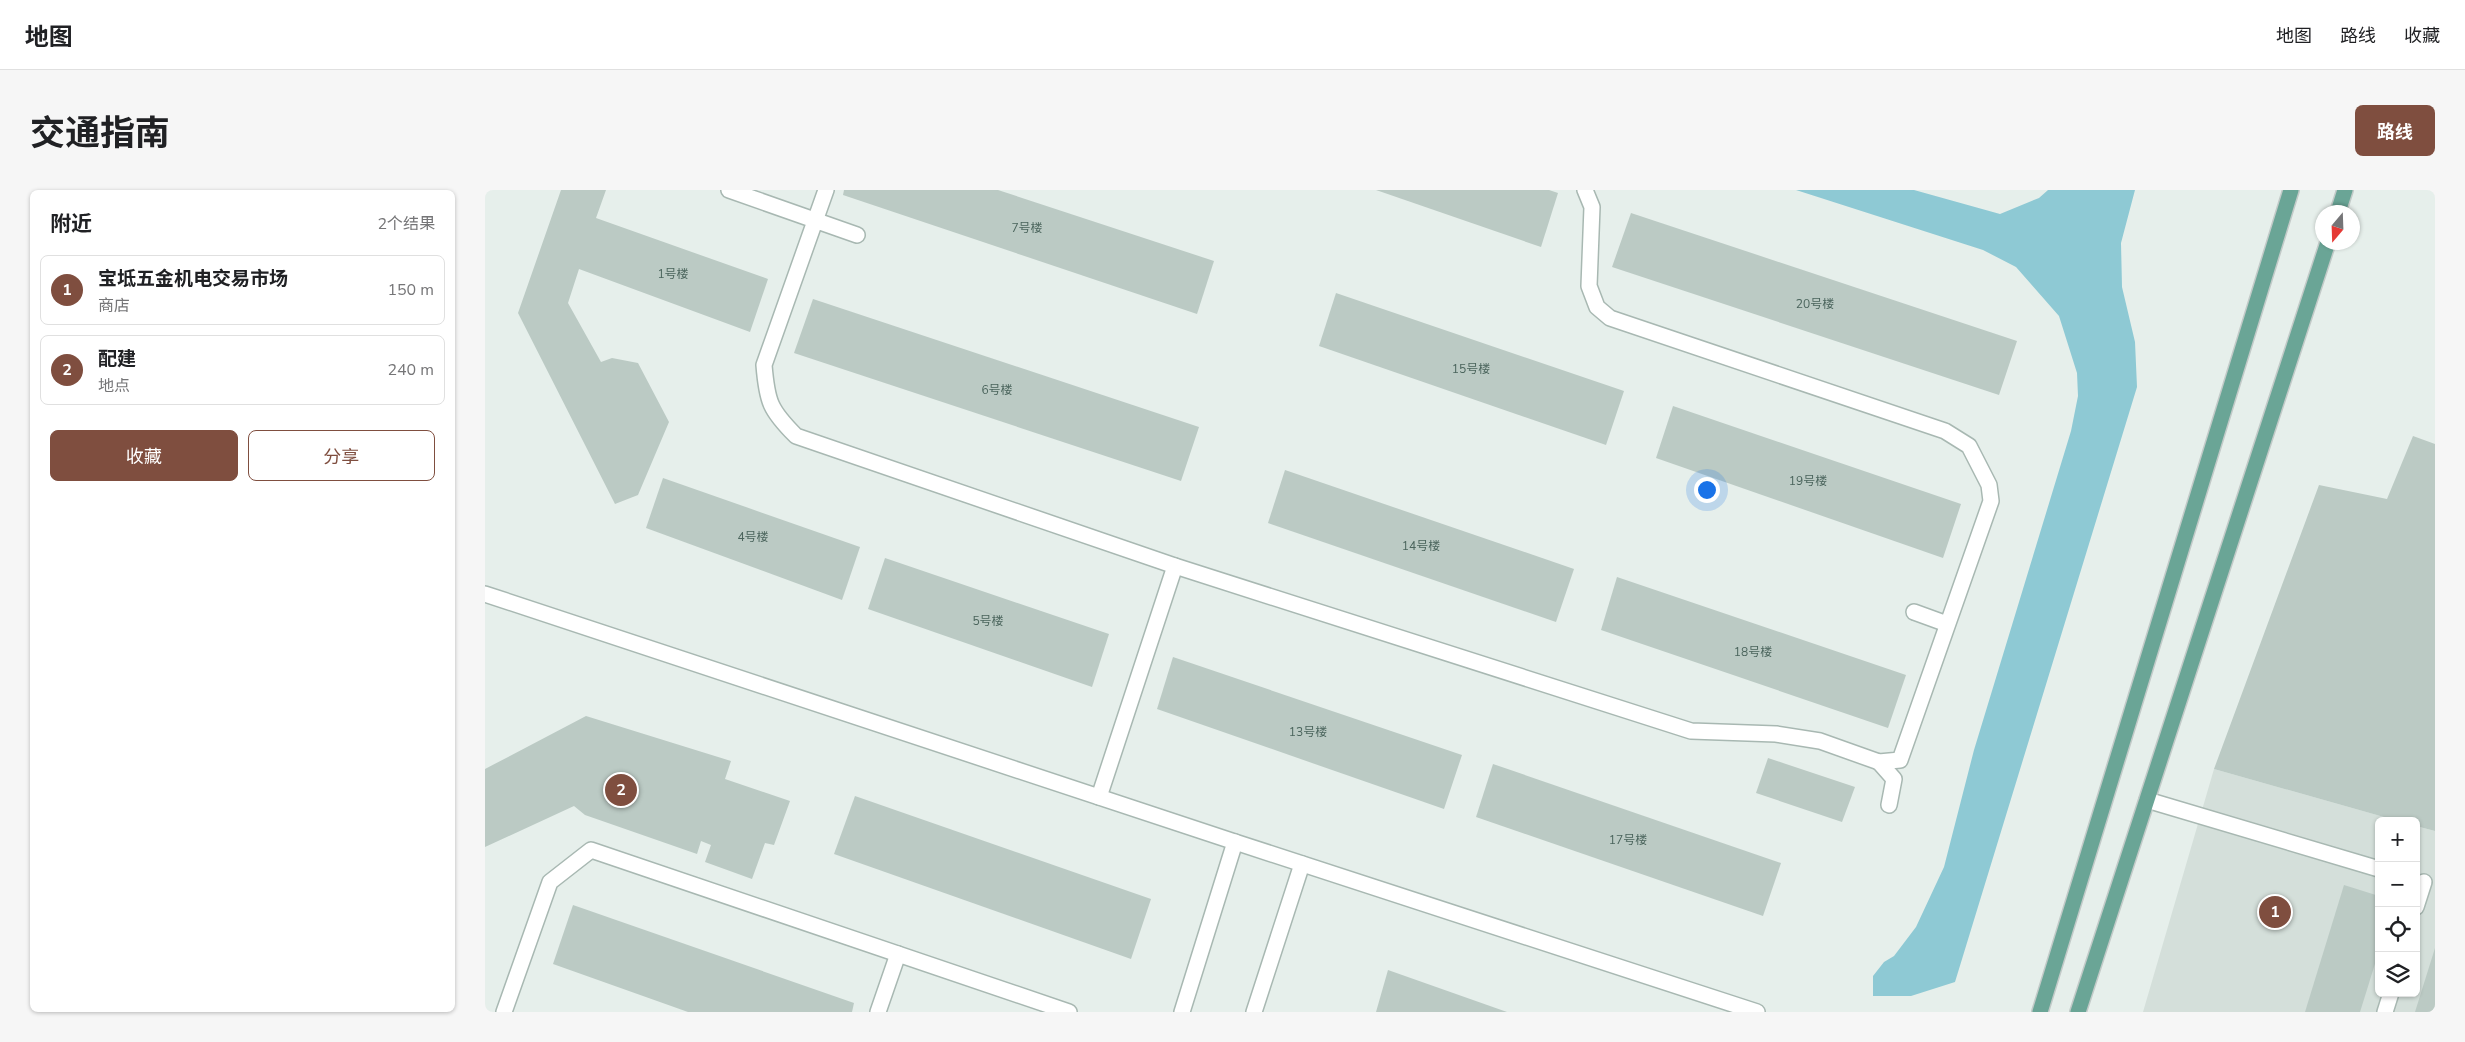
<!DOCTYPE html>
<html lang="zh">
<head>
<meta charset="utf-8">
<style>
  body { margin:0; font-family:"Nunito Sans","Noto Sans SC",sans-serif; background:#f6f6f6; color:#202124 }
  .controls { position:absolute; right:15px; bottom:15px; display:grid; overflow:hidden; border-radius:8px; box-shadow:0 1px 4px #0004 }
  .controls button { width:45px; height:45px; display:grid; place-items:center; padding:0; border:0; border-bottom:1px solid #e0e0e0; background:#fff; color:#202124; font:25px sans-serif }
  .compass { position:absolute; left:1830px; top:15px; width:45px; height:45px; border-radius:50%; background:#fff; box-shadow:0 1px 4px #0004; rotate:199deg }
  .you { position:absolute; left:1221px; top:299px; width:18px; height:18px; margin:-12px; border:4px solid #fff; border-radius:50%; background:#1a73e8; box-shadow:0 0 0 8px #1a73e833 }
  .badge { display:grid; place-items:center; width:32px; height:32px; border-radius:50%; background:#7f4e3f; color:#fff; font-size:16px; font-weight:700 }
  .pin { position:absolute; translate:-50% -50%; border:2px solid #fff; box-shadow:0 1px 5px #0006 }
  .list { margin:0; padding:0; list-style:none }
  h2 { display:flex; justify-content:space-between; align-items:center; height:65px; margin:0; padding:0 20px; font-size:21px }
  h2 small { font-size:16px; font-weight:400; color:#757577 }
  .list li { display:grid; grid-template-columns:32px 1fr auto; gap:15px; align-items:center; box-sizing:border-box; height:70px; margin:0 10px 10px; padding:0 10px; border:1px solid #e0e0e0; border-radius:8px }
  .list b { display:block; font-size:19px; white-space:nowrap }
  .list p { margin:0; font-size:16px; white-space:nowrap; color:#757577 }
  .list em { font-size:16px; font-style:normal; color:#757577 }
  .actions { display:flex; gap:10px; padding:15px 20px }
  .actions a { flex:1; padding:11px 0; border:1px solid #7f4e3f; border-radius:8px; text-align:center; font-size:18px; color:#7f4e3f }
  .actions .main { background:#7f4e3f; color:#fff }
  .icon { flex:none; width:28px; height:28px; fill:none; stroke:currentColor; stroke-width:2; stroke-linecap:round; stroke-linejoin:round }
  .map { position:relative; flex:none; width:1950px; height:822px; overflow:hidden; border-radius:8px }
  header { display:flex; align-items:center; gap:30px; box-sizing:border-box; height:70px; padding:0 25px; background:#fff; border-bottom:1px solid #e0e0e0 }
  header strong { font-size:24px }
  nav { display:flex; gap:28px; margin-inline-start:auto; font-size:18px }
  .intro { display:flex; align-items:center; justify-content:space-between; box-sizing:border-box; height:120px; padding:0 30px }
  h1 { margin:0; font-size:35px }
  .button { padding:12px 22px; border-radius:8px; background:#7f4e3f; color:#fff; font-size:18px; font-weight:700 }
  main { display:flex; gap:30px; padding:0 30px }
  aside { flex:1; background:#fff; border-radius:8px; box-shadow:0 1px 4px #0004 }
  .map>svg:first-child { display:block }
</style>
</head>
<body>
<header>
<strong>地图</strong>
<nav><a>地图</a><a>路线</a><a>收藏</a></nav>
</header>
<div class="intro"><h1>交通指南</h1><a class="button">路线</a></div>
<main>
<aside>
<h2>附近<small>2个结果</small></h2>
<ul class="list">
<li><span class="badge">1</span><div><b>宝坻五金机电交易市场</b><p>商店</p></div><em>150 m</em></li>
<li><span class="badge">2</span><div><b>配建</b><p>地点</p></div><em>240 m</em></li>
</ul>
<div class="actions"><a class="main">收藏</a><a>分享</a></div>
</aside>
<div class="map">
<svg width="1950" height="822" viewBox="0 0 1950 822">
  <rect width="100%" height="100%" fill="#e6efeb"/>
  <path fill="#d4dfda" d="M1729,579L1913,631H1894V803H1931V636L1950,641V822H1658Z"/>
  <path fill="#8ec9d4" d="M1311,0H1429L1515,24L1554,8L1563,0H1650L1636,53L1637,97L1650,152L1652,197L1470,792L1426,806H1388V786L1399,772L1409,766L1431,737L1459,677L1489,560L1586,241L1593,206L1592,183L1574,126L1531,77L1498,60Z"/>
  <g fill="#bbcac4">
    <path d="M76,0H121L111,28L283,89L265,142L94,79L83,113L116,172L127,168L153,173L184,232L153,305L130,314L33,123Z"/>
    <path d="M359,0H513L729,71L712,124L358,5Z"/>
    <path d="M891,0H1064L1073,3L1056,57Z"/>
    <path d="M1146,23L1532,151L1514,205L1127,77Z"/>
    <path d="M851,103L1139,201L1121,255L834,156Z"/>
    <path d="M328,109L714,237L696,291L309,163Z"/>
    <path d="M1188,216L1476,314L1458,368L1171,268Z"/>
    <path d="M1928,246L1950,254V641L1931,636V631H1913L1729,579L1834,295L1902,309Z"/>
    <path d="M800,280L1089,379L1071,432L783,333Z"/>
    <path d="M178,288L375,357L357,410L161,338Z"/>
    <path d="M400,368L624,444L607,497L383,419Z"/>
    <path d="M1132,387L1421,485L1403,538L1116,440Z"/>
    <path d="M688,467L977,565L959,619L672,519Z"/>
    <path d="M101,526L246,571L240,589L305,611L289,655L280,653L267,689L220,672L226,655L216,651L212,664L100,625L89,616L0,657V579Z"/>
    <path d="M1283,568L1370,597L1357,632L1271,603Z"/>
    <path d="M1008,574L1296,673L1278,726L991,627Z"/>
    <path d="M370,606L666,709L646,769L349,664Z"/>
    <path d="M1859,695L1894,706V761L1875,822H1820Z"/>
    <path d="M88,715L369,813L367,822H203L68,774Z"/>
    <path d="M1950,758V822H1930Z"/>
    <path d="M903,780L1022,822H891Z"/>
  </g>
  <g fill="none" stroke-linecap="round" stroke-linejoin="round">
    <defs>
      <g id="minor">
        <path d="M244,0L372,45"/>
        <path d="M341,0L279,175C282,212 285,220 311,246L690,376L1206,541L1291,544L1335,551L1394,572L1415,570L1506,311L1504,295L1484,256L1460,241L1125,128L1112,117L1104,96L1107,17L1100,0"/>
        <path d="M0,404L750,652L1272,822"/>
        <path d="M1429,422L1462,434"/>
        <path d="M1394,572L1409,589L1404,615"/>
        <path d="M614,607L690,376"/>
        <path d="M1662,610L1894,679"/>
        <path d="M1931,717L1939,692"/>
        <path d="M19,822L65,692L106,660L584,822"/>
        <path d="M393,822L413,764"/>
        <path d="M697,822L750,652"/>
        <path d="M769,822L817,674"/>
        <path d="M1900,822L1906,803"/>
      </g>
      <g id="major">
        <path d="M1853,22L1860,0"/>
        <path d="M1555,822L1806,0"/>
        <path d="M1593,822L1843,52"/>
      </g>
    </defs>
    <use href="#minor" stroke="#a8b8b2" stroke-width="18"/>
    <use href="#major" stroke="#c2cac8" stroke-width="18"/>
    <use href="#minor" stroke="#fff" stroke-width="15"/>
    <use href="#major" stroke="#6aa596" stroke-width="15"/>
  </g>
  <g text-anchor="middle" stroke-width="4" stroke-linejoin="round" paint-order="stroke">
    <g font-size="12" fill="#4a645c">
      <text x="542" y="42">7号楼</text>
      <text x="188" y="88">1号楼</text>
      <text x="1330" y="118">20号楼</text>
      <text x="986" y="183">15号楼</text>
      <text x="512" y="204">6号楼</text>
      <text x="1323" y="295">19号楼</text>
      <text x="268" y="351">4号楼</text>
      <text x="936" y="360">14号楼</text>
      <text x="503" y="435">5号楼</text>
      <text x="1268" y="466">18号楼</text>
      <text x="823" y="546">13号楼</text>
      <text x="1143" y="654">17号楼</text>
    </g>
  </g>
</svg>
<div class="controls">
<button>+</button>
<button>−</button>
<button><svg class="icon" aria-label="locate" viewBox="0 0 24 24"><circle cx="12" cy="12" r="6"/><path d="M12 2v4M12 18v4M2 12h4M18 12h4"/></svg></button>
<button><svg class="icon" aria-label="layers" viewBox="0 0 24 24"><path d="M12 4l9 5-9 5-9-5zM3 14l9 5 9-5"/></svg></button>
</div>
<svg class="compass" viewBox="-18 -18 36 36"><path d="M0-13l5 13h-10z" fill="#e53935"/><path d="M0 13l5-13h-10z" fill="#757577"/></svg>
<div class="you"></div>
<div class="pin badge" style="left:1790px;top:722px">1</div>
<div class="pin badge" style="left:136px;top:600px">2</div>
</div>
</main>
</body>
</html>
